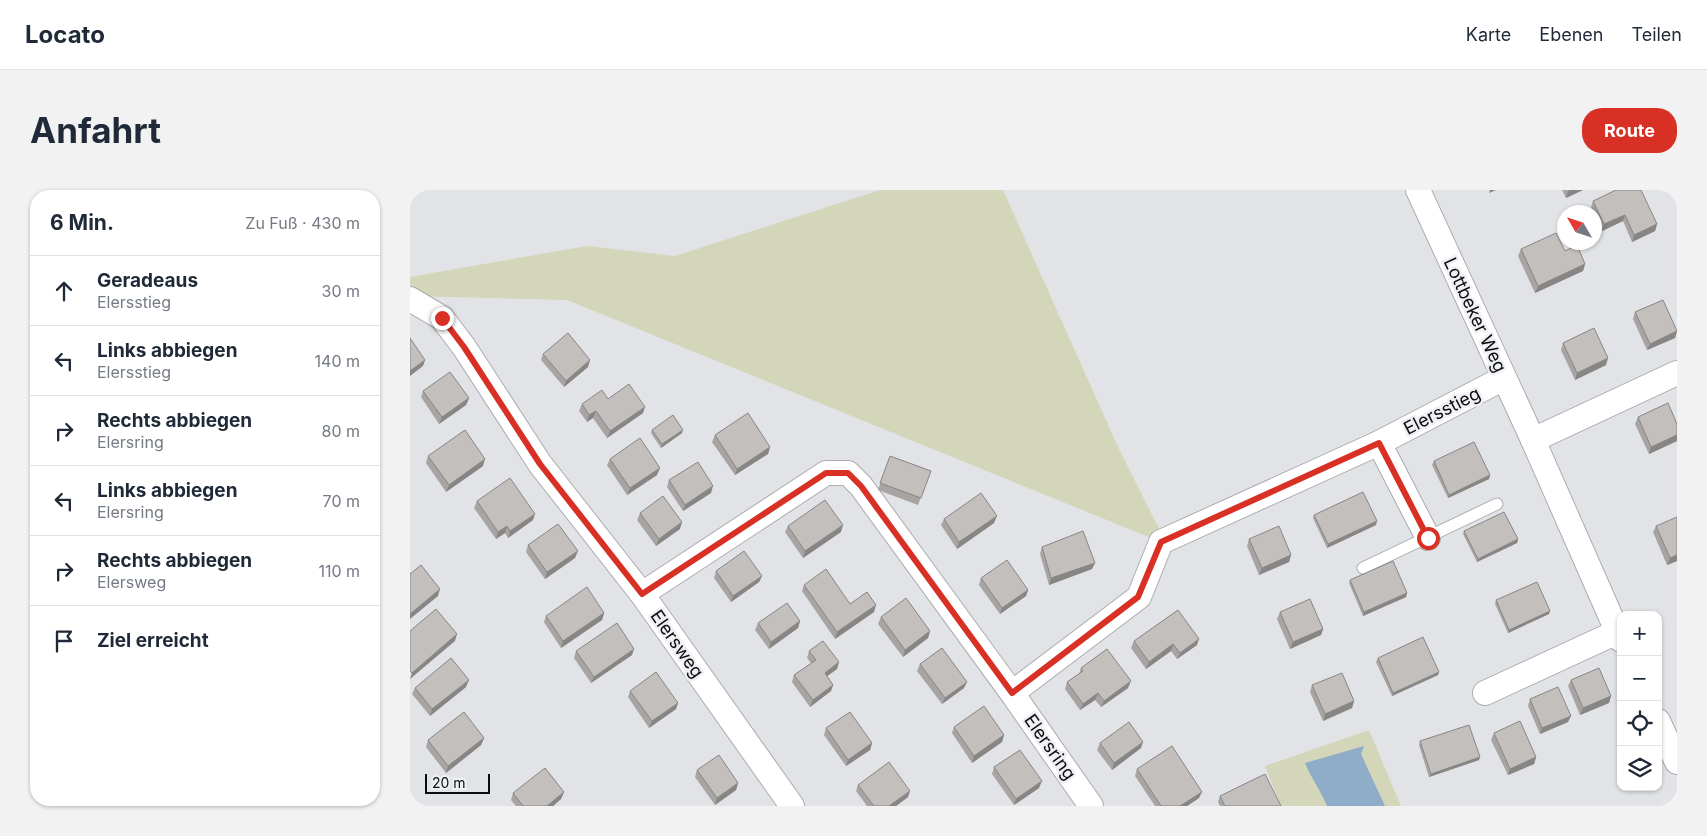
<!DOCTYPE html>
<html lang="de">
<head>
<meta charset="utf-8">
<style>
  body { margin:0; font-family:Inter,sans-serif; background:#f2f2f3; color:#1f2937 }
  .controls { position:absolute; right:15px; bottom:15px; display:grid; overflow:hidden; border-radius:10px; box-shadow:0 1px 4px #0004 }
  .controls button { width:45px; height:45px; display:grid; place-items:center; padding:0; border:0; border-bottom:1px solid #e0e1e3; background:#fff; color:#1f2937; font:25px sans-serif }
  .compass { position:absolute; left:1147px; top:15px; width:45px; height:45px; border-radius:50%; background:#fff; box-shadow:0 1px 4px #0004; rotate:309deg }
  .scale { position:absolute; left:15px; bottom:12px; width:65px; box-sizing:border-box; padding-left:5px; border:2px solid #0c0d0e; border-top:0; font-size:14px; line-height:18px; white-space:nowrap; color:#0c0d0e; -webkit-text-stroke:4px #eff0f3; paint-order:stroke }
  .stop { position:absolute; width:15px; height:15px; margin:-11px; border:4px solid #d93025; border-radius:50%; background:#fff }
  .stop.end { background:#d93025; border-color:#fff; box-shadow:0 1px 5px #0008 }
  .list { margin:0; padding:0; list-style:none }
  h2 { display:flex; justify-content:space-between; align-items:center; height:65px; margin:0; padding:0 20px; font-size:21px }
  h2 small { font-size:16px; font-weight:400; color:#747a83 }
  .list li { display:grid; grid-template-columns:32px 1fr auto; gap:15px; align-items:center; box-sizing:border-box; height:70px; padding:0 20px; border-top:1px solid #e0e1e3 }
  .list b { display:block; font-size:19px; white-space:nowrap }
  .list p { margin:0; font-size:16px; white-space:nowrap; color:#747a83 }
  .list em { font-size:16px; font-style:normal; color:#747a83 }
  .icon { flex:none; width:28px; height:28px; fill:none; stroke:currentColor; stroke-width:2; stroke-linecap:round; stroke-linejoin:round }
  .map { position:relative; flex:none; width:1267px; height:616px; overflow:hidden; border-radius:20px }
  header { display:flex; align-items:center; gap:30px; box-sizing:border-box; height:70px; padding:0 25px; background:#fff; border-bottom:1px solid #e0e1e3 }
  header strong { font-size:24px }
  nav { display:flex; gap:28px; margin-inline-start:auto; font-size:18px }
  .intro { display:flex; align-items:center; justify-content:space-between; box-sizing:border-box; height:120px; padding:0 30px }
  h1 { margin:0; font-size:35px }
  .button { padding:12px 22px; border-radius:20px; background:#d93025; color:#fff; font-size:18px; font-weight:700 }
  main { display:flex; gap:30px; padding:0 30px }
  aside { flex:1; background:#fff; border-radius:20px; box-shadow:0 1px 4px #0004 }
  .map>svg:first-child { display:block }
</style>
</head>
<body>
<header>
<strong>Locato</strong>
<nav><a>Karte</a><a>Ebenen</a><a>Teilen</a></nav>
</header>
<div class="intro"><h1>Anfahrt</h1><a class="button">Route</a></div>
<main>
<aside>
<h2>6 Min.<small>Zu Fuß · 430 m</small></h2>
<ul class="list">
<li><svg class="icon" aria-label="ahead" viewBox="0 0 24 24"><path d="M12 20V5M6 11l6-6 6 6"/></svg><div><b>Geradeaus</b><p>Elersstieg</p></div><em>30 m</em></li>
<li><svg class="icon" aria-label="left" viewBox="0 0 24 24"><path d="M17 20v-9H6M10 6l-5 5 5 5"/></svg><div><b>Links abbiegen</b><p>Elersstieg</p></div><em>140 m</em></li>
<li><svg class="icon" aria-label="right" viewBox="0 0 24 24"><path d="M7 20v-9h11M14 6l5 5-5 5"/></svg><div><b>Rechts abbiegen</b><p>Elersring</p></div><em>80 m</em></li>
<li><svg class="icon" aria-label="left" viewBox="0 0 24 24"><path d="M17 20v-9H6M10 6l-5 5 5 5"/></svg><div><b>Links abbiegen</b><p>Elersring</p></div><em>70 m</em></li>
<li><svg class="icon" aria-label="right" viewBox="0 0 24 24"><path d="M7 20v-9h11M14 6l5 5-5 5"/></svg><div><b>Rechts abbiegen</b><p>Elersweg</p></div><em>110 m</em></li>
<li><svg class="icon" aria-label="arrive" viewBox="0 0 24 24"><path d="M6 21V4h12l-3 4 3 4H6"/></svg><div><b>Ziel erreicht</b></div></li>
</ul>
</aside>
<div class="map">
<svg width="1267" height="616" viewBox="0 0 1267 616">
  <rect width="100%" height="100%" fill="#e1e3e6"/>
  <g fill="#d3d6b8">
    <path d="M470,0H593L708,257L748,337L758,349L751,352L157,110L0,106V87L177,56L265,66Z"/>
    <path d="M959,540L991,616H871L855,576Z"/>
  </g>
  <path fill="#8facc8" d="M954,556L951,564L975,616H917C911,601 901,588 895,573Z"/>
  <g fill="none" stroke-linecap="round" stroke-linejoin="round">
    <defs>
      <path id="lane" d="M953,378L1087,314"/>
      <g id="street">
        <path d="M1008,0L1123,250L1211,450"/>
        <path d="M0,109L32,128L54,157L130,274L232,404L382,616"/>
        <path d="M1123,250L1267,183"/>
        <path d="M969,253L1018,348"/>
        <path d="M232,404L416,283H438L451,296L602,503L681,616"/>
        <path d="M602,503L729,407L751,352L969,253L1094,188"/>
        <path d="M1075,503L1207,442"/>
        <path d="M1248,531L1267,572"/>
      </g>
    </defs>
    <use href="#lane" stroke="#aaacae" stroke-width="13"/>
    <use href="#street" stroke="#aaacae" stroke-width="26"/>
    <use href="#lane" stroke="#fff" stroke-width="11"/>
    <use href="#street" stroke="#fff" stroke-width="24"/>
  </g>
  <g fill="#a7a4a3">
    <path d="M1152,0H1173L1156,8Z"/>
    <path d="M1183,11L1247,34L1245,41L1222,52L1213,31L1192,41L1184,25V22H1183L1181,17Z"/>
    <path d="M1111,59L1155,61L1175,74L1173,81L1125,103L1108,66Z"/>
    <path d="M1225,122L1267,141L1265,148L1237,160L1223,129Z"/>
    <path d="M1153,153L1196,175L1165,190L1151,160Z"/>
    <path d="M133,164L178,177L154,197L131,170Z"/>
    <path d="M13,201L59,208L56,215L29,234L11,207Z"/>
    <path d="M198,209L233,223L197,248L183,228L177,232L169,221L172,214Z"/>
    <path d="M1228,227L1267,234V251L1239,264L1225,234Z"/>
    <path d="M242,240L272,243L251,258L241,243Z"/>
    <path d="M305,245L360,257L358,264L325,285L302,252Z"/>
    <path d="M18,266L73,276L36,302L16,273Z"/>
    <path d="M480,266L521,281L508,315L468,300Z"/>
    <path d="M200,269L247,285L217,305L197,275Z"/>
    <path d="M1024,271L1080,285L1079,289L1038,308L1022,275Z"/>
    <path d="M259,290L301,303L273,321L257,297Z"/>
    <path d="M67,311L123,330L98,348L95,343L86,349L64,318Z"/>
    <path d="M230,323L270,339L246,356L227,330Z"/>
    <path d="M904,325L966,335L917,358L903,328Z"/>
    <path d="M534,329L584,333L547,359L531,335Z"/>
    <path d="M378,336L431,342L393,368L375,342Z"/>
    <path d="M1246,336L1267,371L1257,375L1243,342Z"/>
    <path d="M1054,341L1108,349L1107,353L1067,372L1053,344Z"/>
    <path d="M839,349L881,365L879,372L849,385L837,356Z"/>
    <path d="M118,355L165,368L135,389L116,362Z"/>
    <path d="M632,357L682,379L639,395L630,364Z"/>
    <path d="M306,381L352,386L349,392L321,412L304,388Z"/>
    <path d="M571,388L618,400L616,406L590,424L569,395Z"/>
    <path d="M940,390L997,403L996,407L953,426L939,393Z"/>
    <path d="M394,395L440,414L464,422L425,449L392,401Z"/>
    <path d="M1086,410L1139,424L1098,443L1085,414Z"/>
    <path d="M870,422L913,439L911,445L880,459L867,429Z"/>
    <path d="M194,423L192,430L151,458L134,432L136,426Z"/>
    <path d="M471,427L520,441L518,448L493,467L468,434Z"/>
    <path d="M390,431L388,438L359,459L345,440L348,433Z"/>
    <path d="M724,451L787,455L767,469L761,461L736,479L721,458Z"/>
    <path d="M166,461L222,465L181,493L164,468Z"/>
    <path d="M399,461L429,472L427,479L417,486L423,495L421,501L400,517L382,492L384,485L401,473L397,468Z"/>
    <path d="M968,468L1029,482L1028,485L982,506L966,472Z"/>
    <path d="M510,474L554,498L532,514L507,481Z"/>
    <path d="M671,478L718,498L691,517L685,510L670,520L655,499L657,492L669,484Z"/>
    <path d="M1161,490L1201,506L1199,513L1170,525L1158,496Z"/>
    <path d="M902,495L944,511L942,518L913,531L900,502Z"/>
    <path d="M56,497L20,526L2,504L5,498Z"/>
    <path d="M220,501L268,513L266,519L239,538L218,507Z"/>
    <path d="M1120,509L1158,532L1130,544L1118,516Z"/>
    <path d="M544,537L594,545L592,552L562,573L542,543Z"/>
    <path d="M416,538L462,553L460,560L436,576L414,545Z"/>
    <path d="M1084,543L1126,567L1124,574L1098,585L1081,550Z"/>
    <path d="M74,548L71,555L36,583L16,557L18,550Z"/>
    <path d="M1010,551L1069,570L1019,587L1009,555Z"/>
    <path d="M690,553L731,558L702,580L687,560Z"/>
    <path d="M584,577L629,598L604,615L582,584Z"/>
    <path d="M727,579L789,608L777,616H745L725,586Z"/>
    <path d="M287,580L328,593L326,600L305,615L285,587Z"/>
    <path d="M448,595L498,607L486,616H457L446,601Z"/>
    <path d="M154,602L151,609L143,616H106L101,610L103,603Z"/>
    <path d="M810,606L871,616H810L808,612Z"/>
  </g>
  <g fill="#888684">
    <path d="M1080,0H1086L1079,3Z"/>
    <path d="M1161,0H1173L1156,8L1158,1Z"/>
    <path d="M1215,25L1213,31L1192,41L1194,34Z"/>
    <path d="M1247,34L1245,41L1222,52L1224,45Z"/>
    <path d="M1175,74L1173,81L1125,103L1128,96Z"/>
    <path d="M1267,141L1265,148L1237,160L1240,154Z"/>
    <path d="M1198,168L1196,175L1165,190L1167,183Z"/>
    <path d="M15,170L13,176L0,186V181Z"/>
    <path d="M180,170L178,177L154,197L156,191Z"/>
    <path d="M59,208L56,215L29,234L32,227Z"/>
    <path d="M235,217L233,223L197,248L200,241Z"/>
    <path d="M186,221L183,228L177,232L179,225Z"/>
    <path d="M273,240L272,243L251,258L252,254Z"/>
    <path d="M1267,245V251L1239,264L1241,257Z"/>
    <path d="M360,257L358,264L325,285L327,279Z"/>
    <path d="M75,269L73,276L36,302L39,295Z"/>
    <path d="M250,278L247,285L217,305L220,298Z"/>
    <path d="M1080,285L1079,289L1038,308L1039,305Z"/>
    <path d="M303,296L301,303L273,321L275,315Z"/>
    <path d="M125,324L123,330L98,348L100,341Z"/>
    <path d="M587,326L584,333L547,359L549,352Z"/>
    <path d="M967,331L966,335L917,358L918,354Z"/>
    <path d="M272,332L270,339L246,356L249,349Z"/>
    <path d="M433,335L431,342L393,368L395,361Z"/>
    <path d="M97,336L95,343L86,349L88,342Z"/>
    <path d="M1108,349L1107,353L1067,372L1068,369Z"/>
    <path d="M168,361L165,368L135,389L137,382Z"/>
    <path d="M881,365L879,372L849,385L852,378Z"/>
    <path d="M1267,365V371L1257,375L1260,368Z"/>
    <path d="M685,373L682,379L639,395L641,388Z"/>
    <path d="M352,386L349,392L321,412L323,406Z"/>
    <path d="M30,399L28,406L0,429V424Z"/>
    <path d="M618,400L616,406L590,424L592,418Z"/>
    <path d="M997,403L996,407L953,426L954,422Z"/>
    <path d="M466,415L464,422L425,449L427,442Z"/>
    <path d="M1140,421L1139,424L1098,443L1099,440Z"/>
    <path d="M194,423L192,430L151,458L153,451Z"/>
    <path d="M390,431L388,438L359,459L361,452Z"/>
    <path d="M913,439L911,445L880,459L883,452Z"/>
    <path d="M520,441L518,448L493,467L495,460Z"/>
    <path d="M47,444L45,451L0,489L2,483Z"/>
    <path d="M789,449L787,455L767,469L770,463Z"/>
    <path d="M763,454L761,461L736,479L739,472Z"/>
    <path d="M224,459L222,465L181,493L184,487Z"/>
    <path d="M429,472L427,479L412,490L415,483Z"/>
    <path d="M1029,482L1028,485L982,506L983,503Z"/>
    <path d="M59,490L56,497L20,526L22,519Z"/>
    <path d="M721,491L718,498L691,517L694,511Z"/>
    <path d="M557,492L554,498L532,514L535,508Z"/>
    <path d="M423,495L421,501L400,517L403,510Z"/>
    <path d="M688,503L685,510L670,520L673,514Z"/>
    <path d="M1201,506L1199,513L1170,525L1173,518Z"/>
    <path d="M944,511L942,518L913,531L915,524Z"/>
    <path d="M268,513L266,519L239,538L242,531Z"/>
    <path d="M1161,526L1158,532L1130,544L1132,538Z"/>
    <path d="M594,545L592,552L562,573L564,566Z"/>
    <path d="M74,548L71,555L36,583L38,576Z"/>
    <path d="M733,552L731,558L702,580L704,573Z"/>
    <path d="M462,553L460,560L436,576L438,570Z"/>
    <path d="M1070,567L1069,570L1019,587L1021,584Z"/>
    <path d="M1126,567L1124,574L1098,585L1100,579Z"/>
    <path d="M632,591L629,598L604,615L606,609Z"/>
    <path d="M328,593L326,600L305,615L307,608Z"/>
    <path d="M500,601L498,607L486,616H479Z"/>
    <path d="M154,602L151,609L143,616H137Z"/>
    <path d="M792,602L789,608L777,616H770Z"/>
  </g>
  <g fill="#c2bfbd" stroke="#888684">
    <path d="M1206,0H1231L1247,34L1224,45L1215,25L1194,34L1183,11Z"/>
    <path d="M1146,43L1155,61L1167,55L1175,74L1128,96L1111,59Z"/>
    <path d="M1253,110L1267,141L1240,154L1225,122Z"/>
    <path d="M1184,138L1198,168L1167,183L1153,153Z"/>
    <path d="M158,143L180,170L156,191L133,164Z"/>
    <path d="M0,148L15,170L0,181Z"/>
    <path d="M40,182L59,208L32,227L13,201Z"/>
    <path d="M219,194L235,217L200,241L186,221L179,225L172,214L192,200L198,209Z"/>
    <path d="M1258,213L1267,234V245L1241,257L1228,227Z"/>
    <path d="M338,223L360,257L327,279L305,245Z"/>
    <path d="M263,225L273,240L252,254L242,240Z"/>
    <path d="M55,240L75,269L39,295L18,266Z"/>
    <path d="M230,248L250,278L220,298L200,269Z"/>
    <path d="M1064,252L1080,285L1039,305L1024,271Z"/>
    <path d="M480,266L521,281L511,308L470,293Z"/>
    <path d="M288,272L303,296L275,315L259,290Z"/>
    <path d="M100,288L125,324L100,341L97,336L88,342L67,311Z"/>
    <path d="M953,302L967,331L918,354L904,325Z"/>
    <path d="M571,303L587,326L549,352L534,329Z"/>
    <path d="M253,306L272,332L249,349L230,323Z"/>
    <path d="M415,310L433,335L395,361L378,336Z"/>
    <path d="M1094,322L1108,349L1068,369L1054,341Z"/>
    <path d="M1267,327V365L1260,368L1246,336Z"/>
    <path d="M148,334L168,361L137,382L118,355Z"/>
    <path d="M869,336L881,365L852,378L839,349Z"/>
    <path d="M673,341L685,373L641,388L632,357Z"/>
    <path d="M334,361L352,386L323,406L306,381Z"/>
    <path d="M597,370L618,400L592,418L571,388Z"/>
    <path d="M983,371L997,403L954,422L940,390Z"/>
    <path d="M11,375L30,399L0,424V384Z"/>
    <path d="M416,379L440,414L457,402L466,415L427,442L394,395Z"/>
    <path d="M1127,392L1140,421L1099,440L1086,410Z"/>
    <path d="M177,397L194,423L153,451L136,426Z"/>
    <path d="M496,408L520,441L495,460L471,427Z"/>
    <path d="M900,409L913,439L883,452L870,422Z"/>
    <path d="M377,413L390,431L361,452L348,433Z"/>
    <path d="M26,419L47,444L2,483L0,481V441Z"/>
    <path d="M768,420L789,449L770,463L763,454L739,472L724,451Z"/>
    <path d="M207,433L224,459L184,487L166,461Z"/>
    <path d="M1013,447L1029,482L983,503L968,468Z"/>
    <path d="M413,451L429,472L415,483L423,495L403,510L384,485L406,470L399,461Z"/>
    <path d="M532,458L557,492L535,508L510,474Z"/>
    <path d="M697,459L721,491L694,511L688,503L673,514L657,492L673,481L671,478Z"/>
    <path d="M41,468L59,490L22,519L5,498Z"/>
    <path d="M1189,478L1201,506L1173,518L1161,490Z"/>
    <path d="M246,482L268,513L242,531L220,501Z"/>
    <path d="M932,483L944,511L915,524L902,495Z"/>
    <path d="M1148,497L1161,526L1132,538L1120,509Z"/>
    <path d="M574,516L594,545L564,566L544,537Z"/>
    <path d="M54,522L74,548L38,576L18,550Z"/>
    <path d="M440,522L462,553L438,570L416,538Z"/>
    <path d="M1110,531L1126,567L1100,579L1084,543Z"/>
    <path d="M719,532L733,552L704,573L690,553Z"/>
    <path d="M1059,535L1070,567L1021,584L1010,551Z"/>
    <path d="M762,556L792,602L770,616H751L727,579Z"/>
    <path d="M610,560L632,591L606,609L584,577Z"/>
    <path d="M309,565L328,593L307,608L287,580Z"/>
    <path d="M479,572L500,601L479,616H464L448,595Z"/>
    <path d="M135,578L154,602L137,616H113L103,603Z"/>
    <path d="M855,584L871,616H815L810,606Z"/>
  </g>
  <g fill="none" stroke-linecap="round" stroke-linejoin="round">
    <path stroke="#d93025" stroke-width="6" d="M32,128L54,157L130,274L232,404L416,283H438L451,296L602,503L728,407L751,352L969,253L1018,348"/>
  </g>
  <g text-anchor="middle" stroke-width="5" stroke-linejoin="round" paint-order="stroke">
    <g font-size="18" fill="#0c0d0e" stroke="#eff0f3">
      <text transform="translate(1065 125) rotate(65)" y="6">Lottbeker Weg</text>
      <text transform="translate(1032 221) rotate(-27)" y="6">Elersstieg</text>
      <text transform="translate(267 454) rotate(55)" y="6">Elersweg</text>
      <text transform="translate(640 557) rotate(55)" y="6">Elersring</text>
    </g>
  </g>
</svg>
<div class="controls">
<button>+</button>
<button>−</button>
<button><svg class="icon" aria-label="locate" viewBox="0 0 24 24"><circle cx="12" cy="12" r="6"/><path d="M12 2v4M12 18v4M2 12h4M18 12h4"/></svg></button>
<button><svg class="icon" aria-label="layers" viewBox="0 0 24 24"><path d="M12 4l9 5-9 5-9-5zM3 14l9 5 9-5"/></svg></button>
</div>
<svg class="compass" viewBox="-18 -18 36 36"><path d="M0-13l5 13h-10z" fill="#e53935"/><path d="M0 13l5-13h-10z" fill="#747a83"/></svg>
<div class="scale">20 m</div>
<div class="stop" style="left:1018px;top:348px"></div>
<div class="stop end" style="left:32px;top:128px"></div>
</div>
</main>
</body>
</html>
